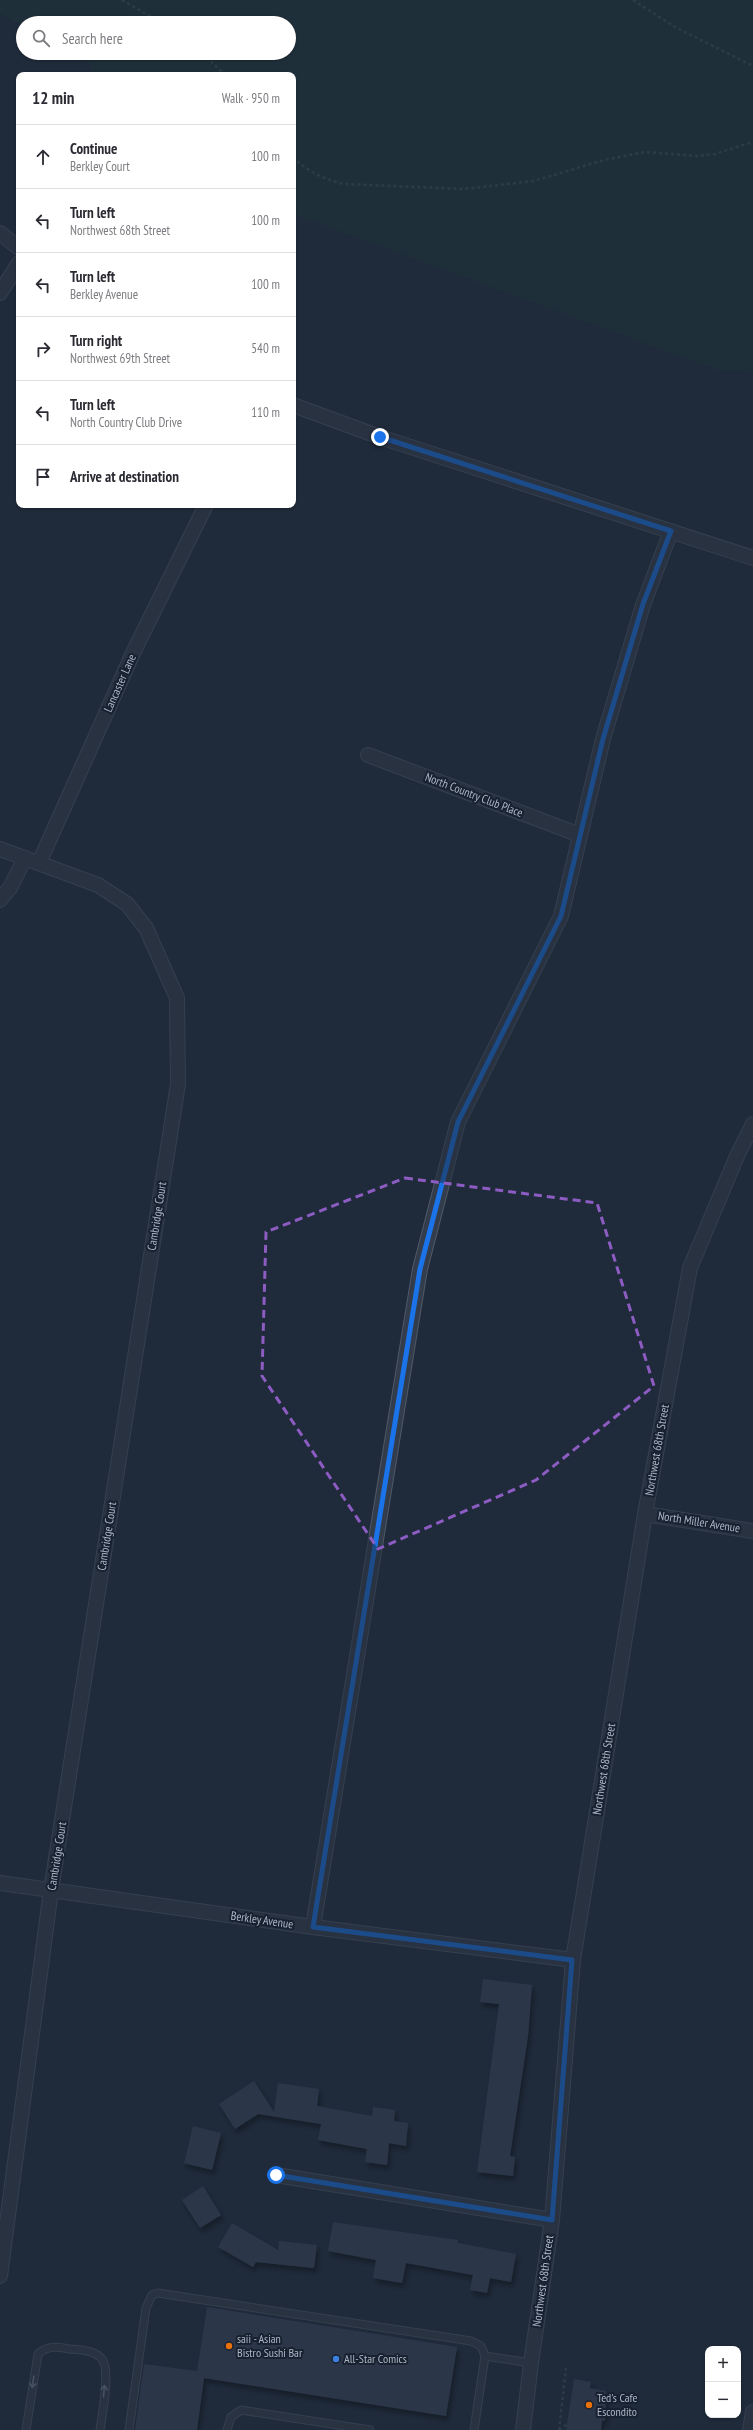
<!DOCTYPE html>
<html lang="en">
<head>
<meta charset="utf-8">
<style>
  body { margin:0; font-family:"PT Sans Narrow",sans-serif; background:#f2f2f3; color:#2b2b33 }
  .controls { position:absolute; right:12px; bottom:12px; display:grid; overflow:hidden; border-radius:8px; box-shadow:0 1px 3px #0004 }
  .controls button { width:36px; height:36px; display:grid; place-items:center; padding:0; border:0; border-bottom:1px solid #e1e1e2; background:#fff; color:#2b2b33; font:20px sans-serif }
  .stop { position:absolute; width:12px; height:12px; margin:-9px; border:3px solid #1a73e8; border-radius:50%; background:#fff }
  .stop.end { background:#1a73e8; border-color:#fff; box-shadow:0 1px 4px #0008 }
  .list { margin:0; padding:0; list-style:none }
  h2 { display:flex; justify-content:space-between; align-items:center; height:52px; margin:0; padding:0 16px; font-size:17px }
  h2 small { font-size:13px; font-weight:400; color:#7c7c81 }
  .list li { display:grid; grid-template-columns:26px 1fr auto; gap:12px; align-items:center; box-sizing:border-box; height:64px; padding:0 16px; border-top:1px solid #e1e1e2 }
  .list b { display:block; font-size:15px; white-space:nowrap }
  .list p { margin:0; font-size:13px; white-space:nowrap; color:#7c7c81 }
  .list em { font-size:13px; font-style:normal; color:#7c7c81 }
  .icon { flex:none; width:22px; height:22px; fill:none; stroke:currentColor; stroke-width:2; stroke-linecap:round; stroke-linejoin:round }
  .map { position:relative; flex:none; width:753px; height:2430px; overflow:hidden }
  .search { position:absolute; background:#fff; box-shadow:0 1px 3px #0004; left:16px; top:16px; width:280px; height:44px; display:flex; align-items:center; gap:10px; box-sizing:border-box; padding:0 14px; border-radius:22px; color:#7c7c81; font-size:15px }
  .panel { position:absolute; background:#fff; box-shadow:0 1px 3px #0004; left:16px; top:72px; width:280px; height:436px; border-radius:8px }
  .map>svg:first-child { display:block }
</style>
</head>
<body>
<div class="map">
<svg width="753" height="2430" viewBox="0 0 753 2430">
  <defs>
    <filter id="shadow"><feDropShadow dx="2.5" dy="4.5" stdDeviation="2" flood-color="#0009"/></filter>
  </defs>
  <rect width="100%" height="100%" fill="#1f2a3a"/>
  <path fill="#21373b" d="M0,0H753V371L718,370L293,214V75H94L87,60L73,53H289V23H23V26L0,13Z"/>
  <g fill="#3a475b" filter="url(#shadow)">
    <path d="M483,1979L532,1985L528,2036L510,2156L515,2157L513,2176L477,2172L499,2004L480,2002Z"/>
    <path d="M254,2081L274,2112L278,2083L319,2089L317,2106L372,2116L373,2107L395,2110L394,2121L408,2123L406,2146L389,2143L387,2165L365,2162L367,2149L318,2140L321,2124L258,2114L235,2129L219,2104Z"/>
    <path d="M193,2126L221,2133L212,2170L184,2163Z"/>
    <path d="M203,2186L221,2215L200,2228L182,2200Z"/>
    <path d="M333,2222L458,2240V2243L516,2254L511,2282L490,2278L487,2293L470,2290L473,2275L406,2263L402,2283L373,2278L376,2260L328,2251Z"/>
    <path d="M232,2223L278,2250L279,2241L317,2245L314,2268L256,2262L253,2267L218,2247Z"/>
    <path d="M207,2307L457,2347L446,2416L204,2378L197,2430H135L144,2364L197,2371Z"/>
    <path d="M574,2379L591,2382L590,2388L606,2391L605,2421L602,2420L601,2430H566Z"/>
  </g>
  <g fill="none" stroke-linecap="round" stroke-linejoin="round">
    <defs>
      <g id="lane">
        <path d="M26,2430L38,2354C48,2345 57,2347 70,2349C80,2350 95,2350 102,2359C111,2371 102,2415 100,2430"/>
        <path d="M129,2430L146,2308L152,2295L158,2293L471,2341L481,2346L485,2356"/>
        <path d="M227,2430L231,2417L241,2410L370,2430"/>
        <path d="M474,2430L485,2356L531,2363"/>
      </g>
      <g id="street">
        <path d="M0,233L19,248"/>
        <path d="M0,293L19,263"/>
        <path d="M293,405L380,437L753,558"/>
        <path d="M368,755L580,835"/>
        <path d="M0,849L98,885L127,904L146,928L177,998L178,1084L51,1890L0,2276"/>
        <path d="M39,863L133,653L206,505"/>
        <path d="M0,900L10,888L25,858"/>
        <path d="M645,1514L753,1531"/>
        <path d="M0,1883L313,1927L573,1960"/>
        <path d="M313,1927L420,1269L458,1122L561,916L603,739L643,605L671,531"/>
        <path d="M276,2175L552,2220"/>
        <path d="M523,2430L531,2363L552,2220L573,1960L645,1514L690,1268L737,1156L753,1124"/>
        <path d="M750,2430L753,2412"/>
      </g>
    </defs>
    <use href="#lane" stroke="#505968" stroke-width="9"/>
    <use href="#street" stroke="#505968" stroke-width="16"/>
    <g stroke="#3b5356" stroke-width="2.5" stroke-dasharray="3 3" stroke-linecap="butt">
      <path d="M122,0L162,23"/>
      <path d="M633,0L675,27L753,66"/>
      <path d="M202,53L225,75"/>
      <path d="M293,157C306,171 324,179 343,184L464,189L534,181L604,160L645,152L698,156L715,154L753,142"/>
      <path d="M559,2430L566,2368"/>
      <path d="M559,2430L567,2424"/>
    </g>
    <use href="#lane" stroke="#333c4a" stroke-width="7"/>
    <use href="#street" stroke="#333c4a" stroke-width="14"/>
  </g>
  <defs><path id="oneway-shaft" d="M-6 0H5M1.5-3L5.5 0L1.5 3" fill="none" stroke-width="1.6" stroke-linecap="round" stroke-linejoin="round"/></defs>
  <g stroke="#767f8f">
    <use href="#oneway-shaft" transform="translate(33 2382) rotate(98)"/>
    <use href="#oneway-shaft" transform="translate(104 2391) rotate(-85)"/>
  </g>
  <g fill="none" stroke-linecap="round" stroke-linejoin="round">
    <path stroke="#1a73e8" stroke-width="5" d="M276,2175L552,2220L572,1960L313,1927L420,1269L458,1122L561,916L603,739L643,604L671,531L380,437"/>
  </g>
  <path d="M0 0H753V2430H0ZM405,1178L597,1203L654,1386L536,1480L378,1549L262,1376L266,1232Z" fill="#1f2a3a" fill-opacity=".55" fill-rule="evenodd"/>
  <path fill="none" stroke="#8c5cc2" stroke-width="3" stroke-dasharray="8 5" stroke-linejoin="round" d="M405,1178L597,1203L654,1386L536,1480L378,1549L262,1376L266,1232Z"/>
  <g fill="#e8710a" stroke="#18212f" stroke-width="1.5">
    <circle cx="229" cy="2346" r="4"/>
    <circle cx="589" cy="2405" r="4"/>
  </g>
  <circle fill="#3f7fe0" stroke="#18212f" stroke-width="1.5" cx="336" cy="2359" r="4"/>
  <g text-anchor="middle" stroke-width="4" stroke-linejoin="round" paint-order="stroke">
    <g font-size="12" fill="#adb6c7" stroke="#18212f">
      <text transform="translate(120 683) rotate(-66)" y="4">Lancaster Lane</text>
      <text transform="translate(474 795) rotate(21)" y="4">North Country Club Place</text>
      <text transform="translate(157 1216) rotate(-81)" y="4">Cambridge Court</text>
      <text transform="translate(657 1450) rotate(-80)" y="4">Northwest 68th Street</text>
      <text transform="translate(699 1522) rotate(9)" y="4">North Miller Avenue</text>
      <text transform="translate(107 1536) rotate(-81)" y="4">Cambridge Court</text>
      <text transform="translate(604 1769) rotate(-81)" y="4">Northwest 68th Street</text>
      <text transform="translate(57 1856) rotate(-81)" y="4">Cambridge Court</text>
      <text transform="translate(262 1920) rotate(8)" y="4">Berkley Avenue</text>
      <text transform="translate(543 2281) rotate(-82)" y="4">Northwest 68th Street</text>
    </g>
    <g font-size="12" fill="#adb6c7" stroke="#18212f" text-anchor="start">
      <text x="237" y="2343">saii - Asian<tspan x="237" dy="14">Bistro Sushi Bar</tspan></text>
      <text x="344" y="2363">All-Star Comics</text>
      <text x="597" y="2402">Ted's Cafe<tspan x="597" dy="14">Escondito</tspan></text>
    </g>
  </g>
</svg>
<div class="controls">
<button>+</button>
<button>−</button>
</div>
<div class="stop" style="left:276px;top:2175px"></div>
<div class="stop end" style="left:380px;top:437px"></div>
<div class="search"><svg class="icon" aria-label="search" viewBox="0 0 24 24"><circle cx="10" cy="10" r="6"/><path d="M15 15l6 6"/></svg>Search here</div>
<section class="panel">
<h2>12 min<small>Walk · 950 m</small></h2>
<ul class="list">
<li><svg class="icon" aria-label="ahead" viewBox="0 0 24 24"><path d="M12 20V5M6 11l6-6 6 6"/></svg><div><b>Continue</b><p>Berkley Court</p></div><em>100 m</em></li>
<li><svg class="icon" aria-label="left" viewBox="0 0 24 24"><path d="M17 20v-9H6M10 6l-5 5 5 5"/></svg><div><b>Turn left</b><p>Northwest 68th Street</p></div><em>100 m</em></li>
<li><svg class="icon" aria-label="left" viewBox="0 0 24 24"><path d="M17 20v-9H6M10 6l-5 5 5 5"/></svg><div><b>Turn left</b><p>Berkley Avenue</p></div><em>100 m</em></li>
<li><svg class="icon" aria-label="right" viewBox="0 0 24 24"><path d="M7 20v-9h11M14 6l5 5-5 5"/></svg><div><b>Turn right</b><p>Northwest 69th Street</p></div><em>540 m</em></li>
<li><svg class="icon" aria-label="left" viewBox="0 0 24 24"><path d="M17 20v-9H6M10 6l-5 5 5 5"/></svg><div><b>Turn left</b><p>North Country Club Drive</p></div><em>110 m</em></li>
<li><svg class="icon" aria-label="arrive" viewBox="0 0 24 24"><path d="M6 21V4h12l-3 4 3 4H6"/></svg><div><b>Arrive at destination</b></div></li>
</ul>
</section>
</div>
</body>
</html>
